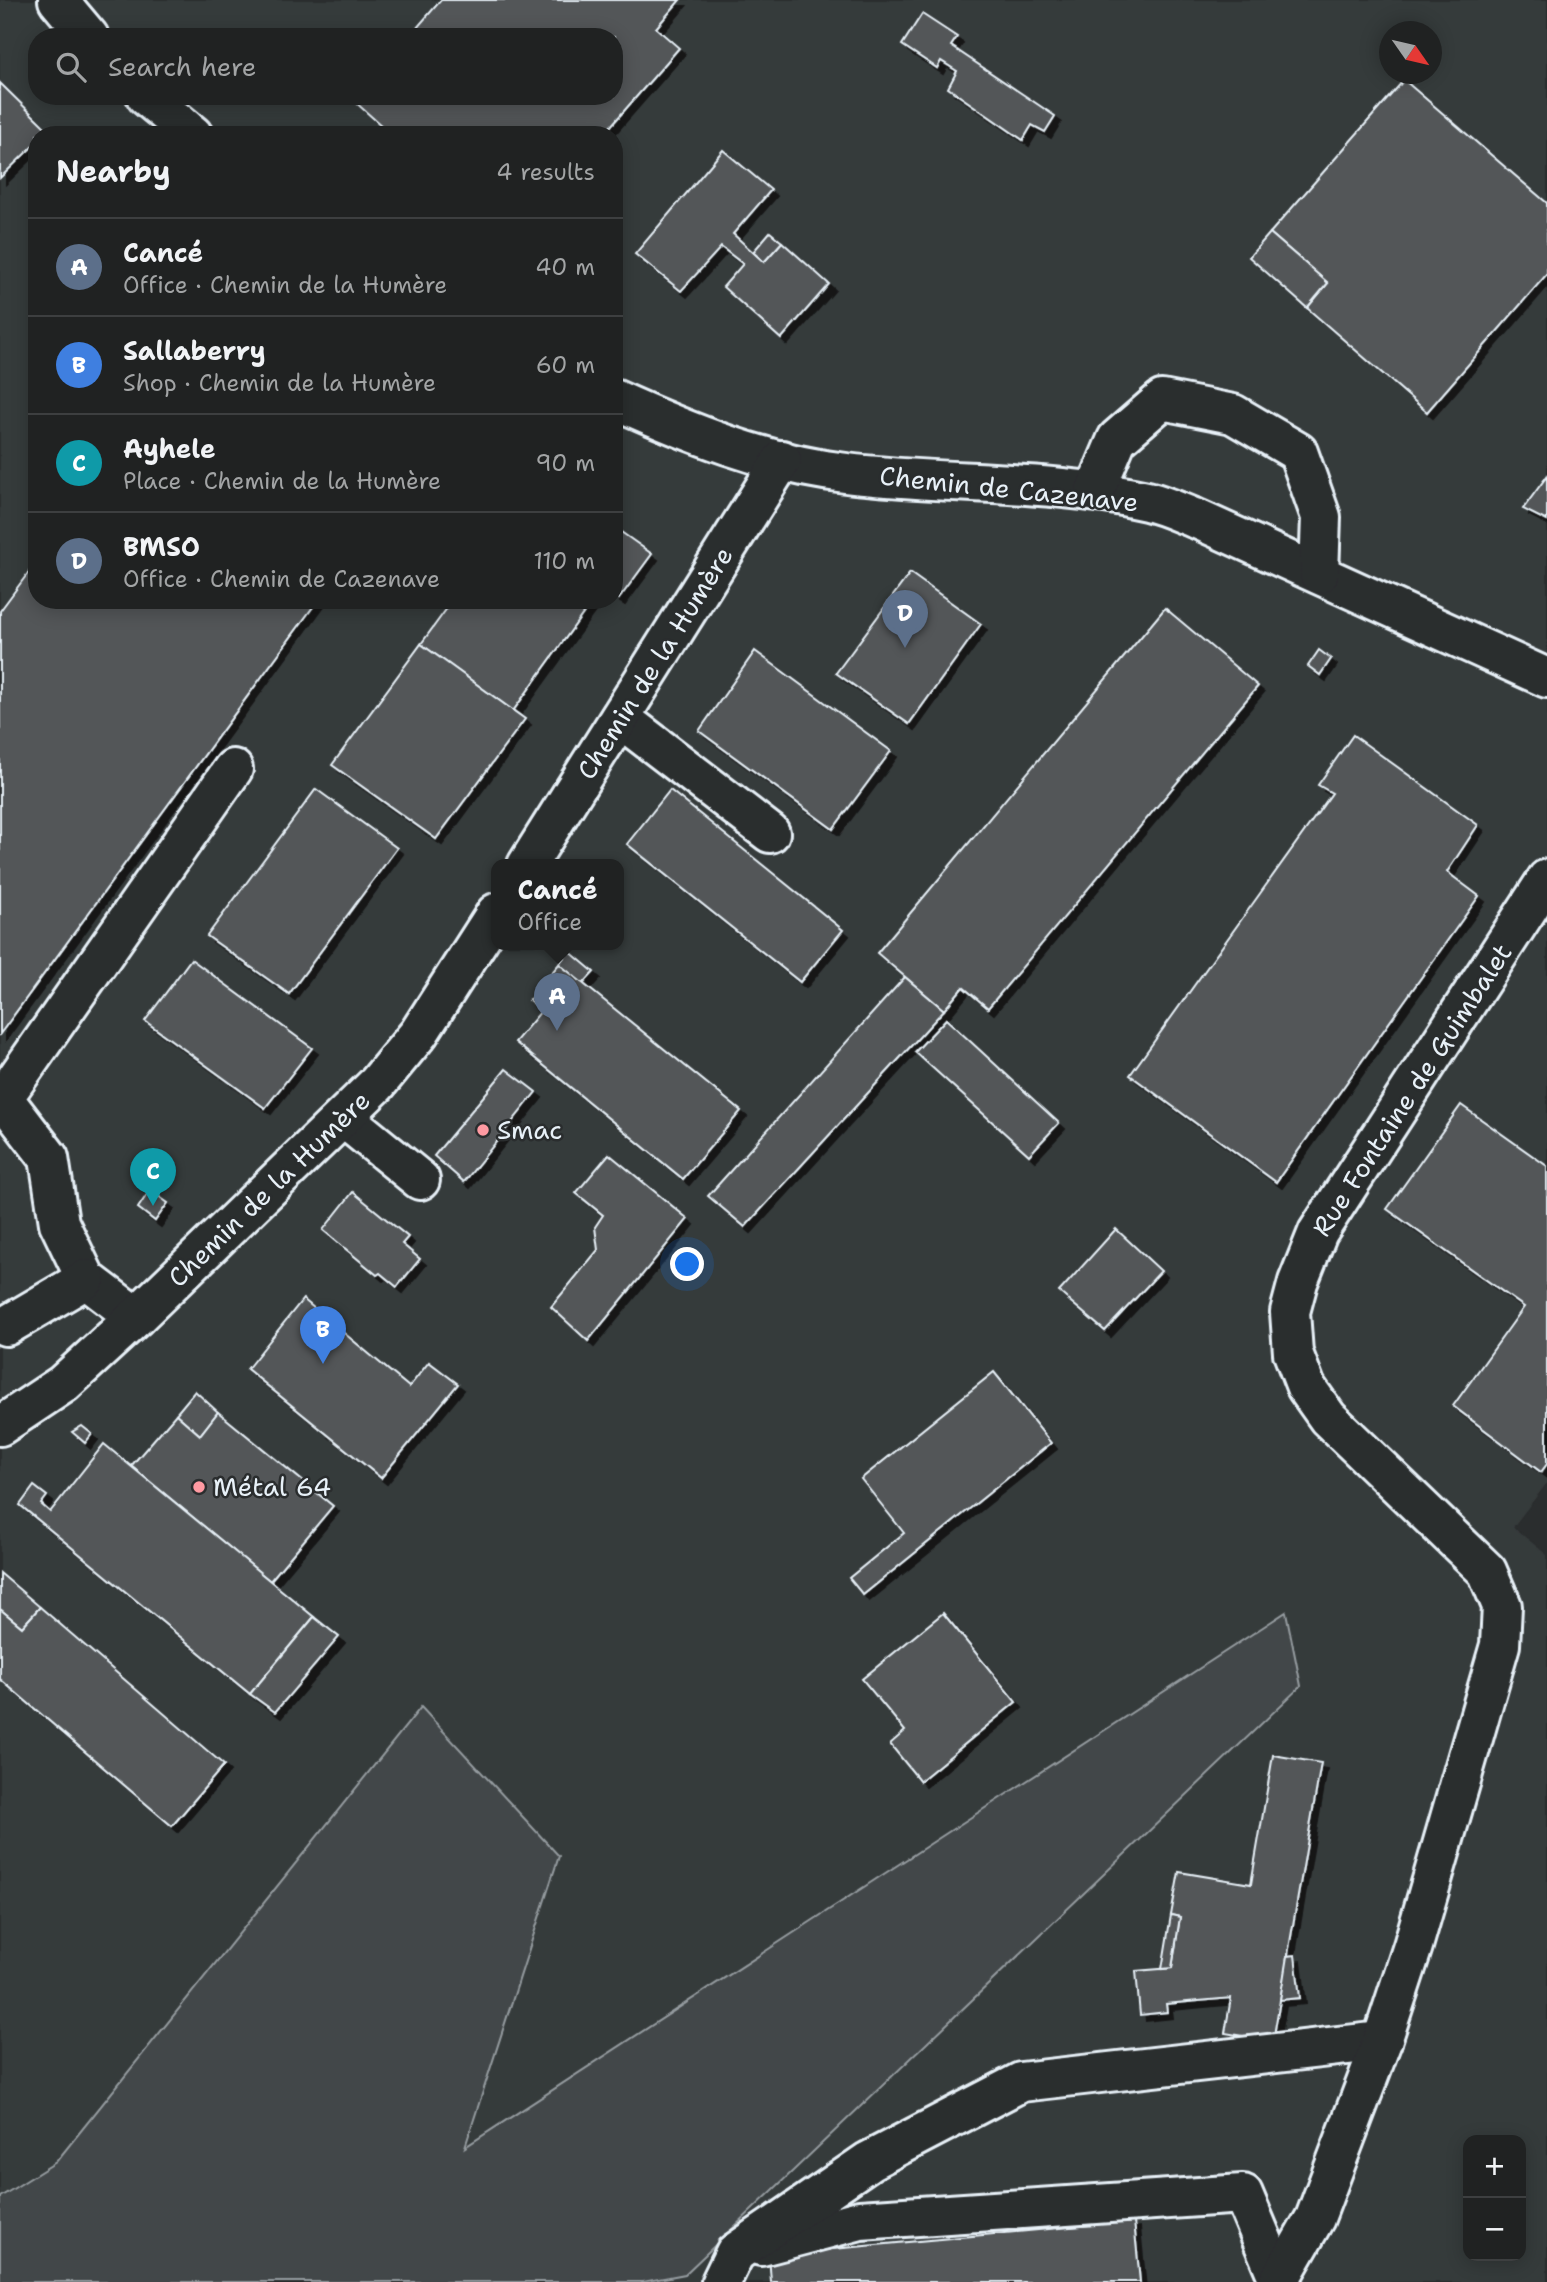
<!DOCTYPE html>
<html lang="en">
<head>
<meta charset="utf-8">
<style>
  body { margin:0; font-family:"Shantell Sans",sans-serif; background:#2d2f2f; color:#f1f3f6 }
  .controls { position:absolute; right:21px; bottom:21px; display:grid; overflow:hidden; border-radius:14px; box-shadow:0 4px 18px #0003 }
  .controls button { width:63px; height:63px; display:grid; place-items:center; padding:0; border:0; border-bottom:2px solid #3d3f40; background:#202222; color:#f1f3f6; font:35px sans-serif }
  .compass { position:absolute; left:1379px; top:21px; width:63px; height:63px; border-radius:50%; background:#202222; box-shadow:0 4px 18px #0003; rotate:124deg }
  .you { position:absolute; left:688px; top:1265px; width:24px; height:24px; margin:-18px; border:5px solid #fff; border-radius:50%; background:#1a73e8; box-shadow:0 0 0 10px #1a73e833 }
  .badge { display:grid; place-items:center; width:46px; height:46px; border-radius:50%; background:#db2777; color:#fff; font-size:23px; font-weight:700 }
  .pin { position:absolute; translate:-50% -58px; filter:drop-shadow(0 2px 4px #0008) }
  .pin::after { content:''; position:absolute; top:37px; width:24px; height:21px; background:inherit; clip-path:polygon(0 0,100% 0,50% 100%) }
  .popup { position:absolute; left:491px; top:859px; width:133px; height:91px; box-sizing:border-box; display:grid; place-content:center; border-radius:14px; background:#202222; filter:drop-shadow(0 2px 5px #0005); font-size:23px; white-space:nowrap; color:#a2a4a5 }
  .popup b { font-size:26px; color:#f1f3f6 }
  .popup::after { content:''; position:absolute; left:50%; top:100%; margin-left:-14px; border:14px solid transparent; border-top-color:#202222 }
  .list { margin:0; padding:0; list-style:none }
  h2 { display:flex; justify-content:space-between; align-items:center; height:91px; margin:0; padding:0 28px; font-size:30px }
  h2 small { font-size:23px; font-weight:400; color:#a2a4a5 }
  .list li { display:grid; grid-template-columns:46px 1fr auto; gap:21px; align-items:center; box-sizing:border-box; height:98px; padding:0 28px; border-top:2px solid #3d3f40 }
  .list b { display:block; font-size:26px; white-space:nowrap }
  .list p { margin:0; font-size:23px; white-space:nowrap; color:#a2a4a5 }
  .list em { font-size:23px; font-style:normal; color:#a2a4a5 }
  .icon { flex:none; width:38px; height:38px; fill:none; stroke:currentColor; stroke-width:2; stroke-linecap:round; stroke-linejoin:round }
  .map { position:relative; flex:none; width:1547px; height:2282px; overflow:hidden }
  .search { position:absolute; background:#202222; box-shadow:0 4px 18px #0003; left:28px; top:28px; width:595px; height:77px; display:flex; align-items:center; gap:18px; box-sizing:border-box; padding:0 24px; border-radius:28px; color:#a2a4a5; font-size:26px }
  .panel { position:absolute; background:#202222; box-shadow:0 4px 18px #0003; left:28px; top:126px; width:595px; height:483px; border-radius:28px }
  .map>svg:first-child { display:block }
</style>
</head>
<body>
<div class="map">
<svg width="1547" height="2282" viewBox="0 0 1547 2282">
  <defs>
    <filter id="shadow"><feDropShadow dx="6" dy="6" stdDeviation="0" flood-color="#0009"/></filter>
  </defs>
  <rect width="100%" height="100%" fill="#2a2d2e"/>
  <filter id="ink" filterUnits="userSpaceOnUse"><feTurbulence type="fractalNoise" baseFrequency=".0143" numOctaves="2"/><feDisplacementMap in="SourceGraphic" scale="14" xChannelSelector="R" yChannelSelector="G"/><feConvolveMatrix kernelMatrix="1 2 1 2 8 2 1 2 1" color-interpolation-filters="sRGB"/></filter>
  <g filter="url(#ink)">
    <path fill="#363a3b" fill-rule="evenodd" d="M0,0H1547V1483L1513,1527L1547,1555V2282H643L685,2274L1301,1686L1286,1612L464,2148L559,1856L0,2196ZM1390,32H1432V74H1390ZM37,37H614V96H37ZM37,135H614V600H37ZM496,865H618V945H496ZM1468,2140H1521V2256H1468Z"/>
    <path fill="#424648" stroke="#959ca0" stroke-width="2" d="M1286,1612L1301,1686L685,2274L643,2282H0V2197L56,2162L421,1707L559,1856L465,2147Z"/>
    <g fill="#535759" stroke="#e8f1f8" stroke-width="2" filter="url(#shadow)">
      <path d="M441,0H680L656,28L679,48L603,135H392L354,101L358,96H614V37H409Z"/>
      <path d="M922,14L957,37L951,46L1055,116L1045,132L1032,125L1023,140L948,88L957,71L941,61L937,68L902,45Z"/>
      <path d="M1404,80L1547,203V274L1427,412L1307,308L1328,283L1270,233Z"/>
      <path d="M0,83L49,131L45,135H37V142L0,178Z"/>
      <path d="M723,150L771,190L733,234L764,262L782,242L829,284L781,339L723,287L743,264L721,247L681,291L635,254Z"/>
      <path d="M770,232L782,242L764,262L753,252Z"/>
      <path d="M1270,233L1328,283L1307,308L1249,257Z"/>
      <path d="M1547,476V521L1523,509Z"/>
      <path d="M614,527L652,554L619,599L614,596Z"/>
      <path d="M37,561V600H318L0,1034V611Z"/>
      <path d="M910,573L981,624L909,724L836,673Z"/>
      <path d="M453,600H593L513,711L421,644Z"/>
      <path d="M1165,608L1258,686L988,1008L963,987L944,1010L877,953Z"/>
      <path d="M421,644L525,719L436,839L332,765Z"/>
      <path d="M1319,650L1331,659L1320,675L1308,666Z"/>
      <path d="M755,651L891,751L833,829L699,731Z"/>
      <path d="M1353,735L1478,825L1447,872L1479,896L1276,1182L1130,1075L1332,793L1318,785Z"/>
      <path d="M316,789L397,848L289,994L207,936Z"/>
      <path d="M670,790L843,930L800,982L627,844Z"/>
      <path d="M569,951L594,972L583,984L559,964Z"/>
      <path d="M191,959L312,1048L265,1108L145,1021Z"/>
      <path d="M559,964L741,1111L683,1179L515,1042L542,1010L529,1000Z"/>
      <path d="M905,977L944,1010L745,1227L708,1196Z"/>
      <path d="M946,1019L1059,1123L1029,1155L915,1052Z"/>
      <path d="M506,1069L536,1092L464,1182L434,1156Z"/>
      <path d="M1461,1105L1547,1166V1464L1541,1472L1453,1406L1524,1307L1387,1209Z"/>
      <path d="M609,1154L688,1219L588,1341L551,1307L598,1250L595,1227L603,1215L576,1193Z"/>
      <path d="M150,1190L168,1203L155,1221L138,1208Z"/>
      <path d="M353,1192L408,1237L402,1244L420,1259L397,1287L380,1273L377,1275L323,1230Z"/>
      <path d="M1116,1229L1161,1271L1105,1331L1059,1292Z"/>
      <path d="M303,1299L409,1387L429,1362L458,1384L381,1478L247,1369Z"/>
      <path d="M994,1372L1051,1443L863,1595L849,1578L904,1533L861,1479Z"/>
      <path d="M195,1391L218,1412L200,1435L176,1414Z"/>
      <path d="M218,1412L333,1506L270,1581L131,1466L176,1414L200,1435Z"/>
      <path d="M82,1426L92,1434L85,1443L72,1432Z"/>
      <path d="M104,1444L314,1617L250,1694L20,1505L34,1486L47,1496L41,1504L50,1512Z"/>
      <path d="M0,1573L40,1607L22,1627L0,1609Z"/>
      <path d="M40,1607L224,1765L172,1826L0,1679V1609L22,1627Z"/>
      <path d="M943,1613L1016,1702L920,1781L890,1744L905,1731L862,1679Z"/>
      <path d="M314,1617L339,1637L275,1712L250,1694Z"/>
      <path d="M1273,1755L1321,1763L1273,2041L1225,2033L1231,1998L1166,2004L1167,2012L1140,2015L1136,1971L1172,1968L1180,1917L1171,1915L1179,1872L1251,1884Z"/>
      <path d="M1171,1915L1180,1917L1172,1968L1162,1969Z"/>
      <path d="M1295,1955L1300,1998L1280,2000L1287,1956Z"/>
      <path d="M1134,2221L1140,2282H771L769,2255Z"/>
    </g>
    <g fill="none" stroke-linecap="round" stroke-linejoin="round">
      <defs>
        <g id="minor">
          <path d="M58,0L89,37"/>
          <path d="M146,96L193,135"/>
          <path d="M614,399C687,432 766,464 846,473C945,485 1051,479 1147,501C1164,505 1181,513 1197,519L1547,678"/>
          <path d="M1095,491L1117,439L1162,400L1233,414L1298,452L1321,517L1319,574"/>
          <path d="M620,718L770,833"/>
          <path d="M527,865L782,460"/>
          <path d="M344,1118L420,1180"/>
          <path d="M136,1317L86,1279L59,1223L49,1158L3,1098L233,769"/>
          <path d="M6,1326L86,1279"/>
          <path d="M0,1426L63,1384L136,1317L377,1084L419,1033L496,913"/>
          <path d="M761,2246L860,2220L1243,2194L1279,2280"/>
          <path d="M721,2282L735,2253L869,2161L1021,2082L1382,2041"/>
          <path d="M1278,2282L1315,2218L1382,2041L1413,1946L1500,1645L1502,1606L1487,1571L1328,1418L1306,1387L1293,1353L1290,1312L1298,1282L1318,1232L1547,879"/>
        </g>
      </defs>
      <use href="#minor" stroke="#e8f1f8" stroke-width="44"/>
      <use href="#minor" stroke="#2a2d2e" stroke-width="38"/>
    </g>
  </g>
  <g fill="#ff9aa2" stroke="#2a2d2e" stroke-width="2.5">
    <circle cx="483" cy="1130" r="7"/>
    <circle cx="199" cy="1487" r="7"/>
  </g>
  <g text-anchor="middle" stroke-width="5" stroke-linejoin="round" paint-order="stroke">
    <g font-size="26" fill="#e8f1f8" stroke="#2a2d2e">
      <text transform="translate(1009 489) rotate(6)" y="9">Chemin de Cazenave</text>
      <text transform="translate(655 663) rotate(-58)" y="9">Chemin de la Humère</text>
      <text transform="translate(1412 1090) rotate(-57)" y="9">Rue Fontaine de Guimbalet</text>
      <text transform="translate(269 1189) rotate(-44)" y="9">Chemin de la Humère</text>
    </g>
    <g font-size="26" fill="#e8f1f8" stroke="#2a2d2e" text-anchor="start">
      <text x="497" y="1139">Smac</text>
      <text x="213" y="1496">Métal 64</text>
    </g>
  </g>
</svg>
<div class="controls">
<button>+</button>
<button>−</button>
</div>
<svg class="compass" viewBox="-18 -18 36 36"><path d="M0-13l5 13h-10z" fill="#e53935"/><path d="M0 13l5-13h-10z" fill="#a2a4a5"/></svg>
<div class="you"></div>
<div class="pin badge" style="left:557px;top:1031px;background:#5c6f8a">A</div>
<div class="popup"><b>Cancé</b>Office</div>
<div class="pin badge" style="left:323px;top:1364px;background:#3f7fe0">B</div>
<div class="pin badge" style="left:153px;top:1206px;background:#0f9aa8">C</div>
<div class="pin badge" style="left:905px;top:648px;background:#5c6f8a">D</div>
<div class="search"><svg class="icon" aria-label="search" viewBox="0 0 24 24"><circle cx="10" cy="10" r="6"/><path d="M15 15l6 6"/></svg>Search here</div>
<section class="panel">
<h2>Nearby<small>4 results</small></h2>
<ul class="list">
<li><span class="badge" style="background:#5c6f8a">A</span><div><b>Cancé</b><p>Office · Chemin de la Humère</p></div><em>40 m</em></li>
<li><span class="badge" style="background:#3f7fe0">B</span><div><b>Sallaberry</b><p>Shop · Chemin de la Humère</p></div><em>60 m</em></li>
<li><span class="badge" style="background:#0f9aa8">C</span><div><b>Ayhele</b><p>Place · Chemin de la Humère</p></div><em>90 m</em></li>
<li><span class="badge" style="background:#5c6f8a">D</span><div><b>BMSO</b><p>Office · Chemin de Cazenave</p></div><em>110 m</em></li>
</ul>
</section>
</div>
</body>
</html>
